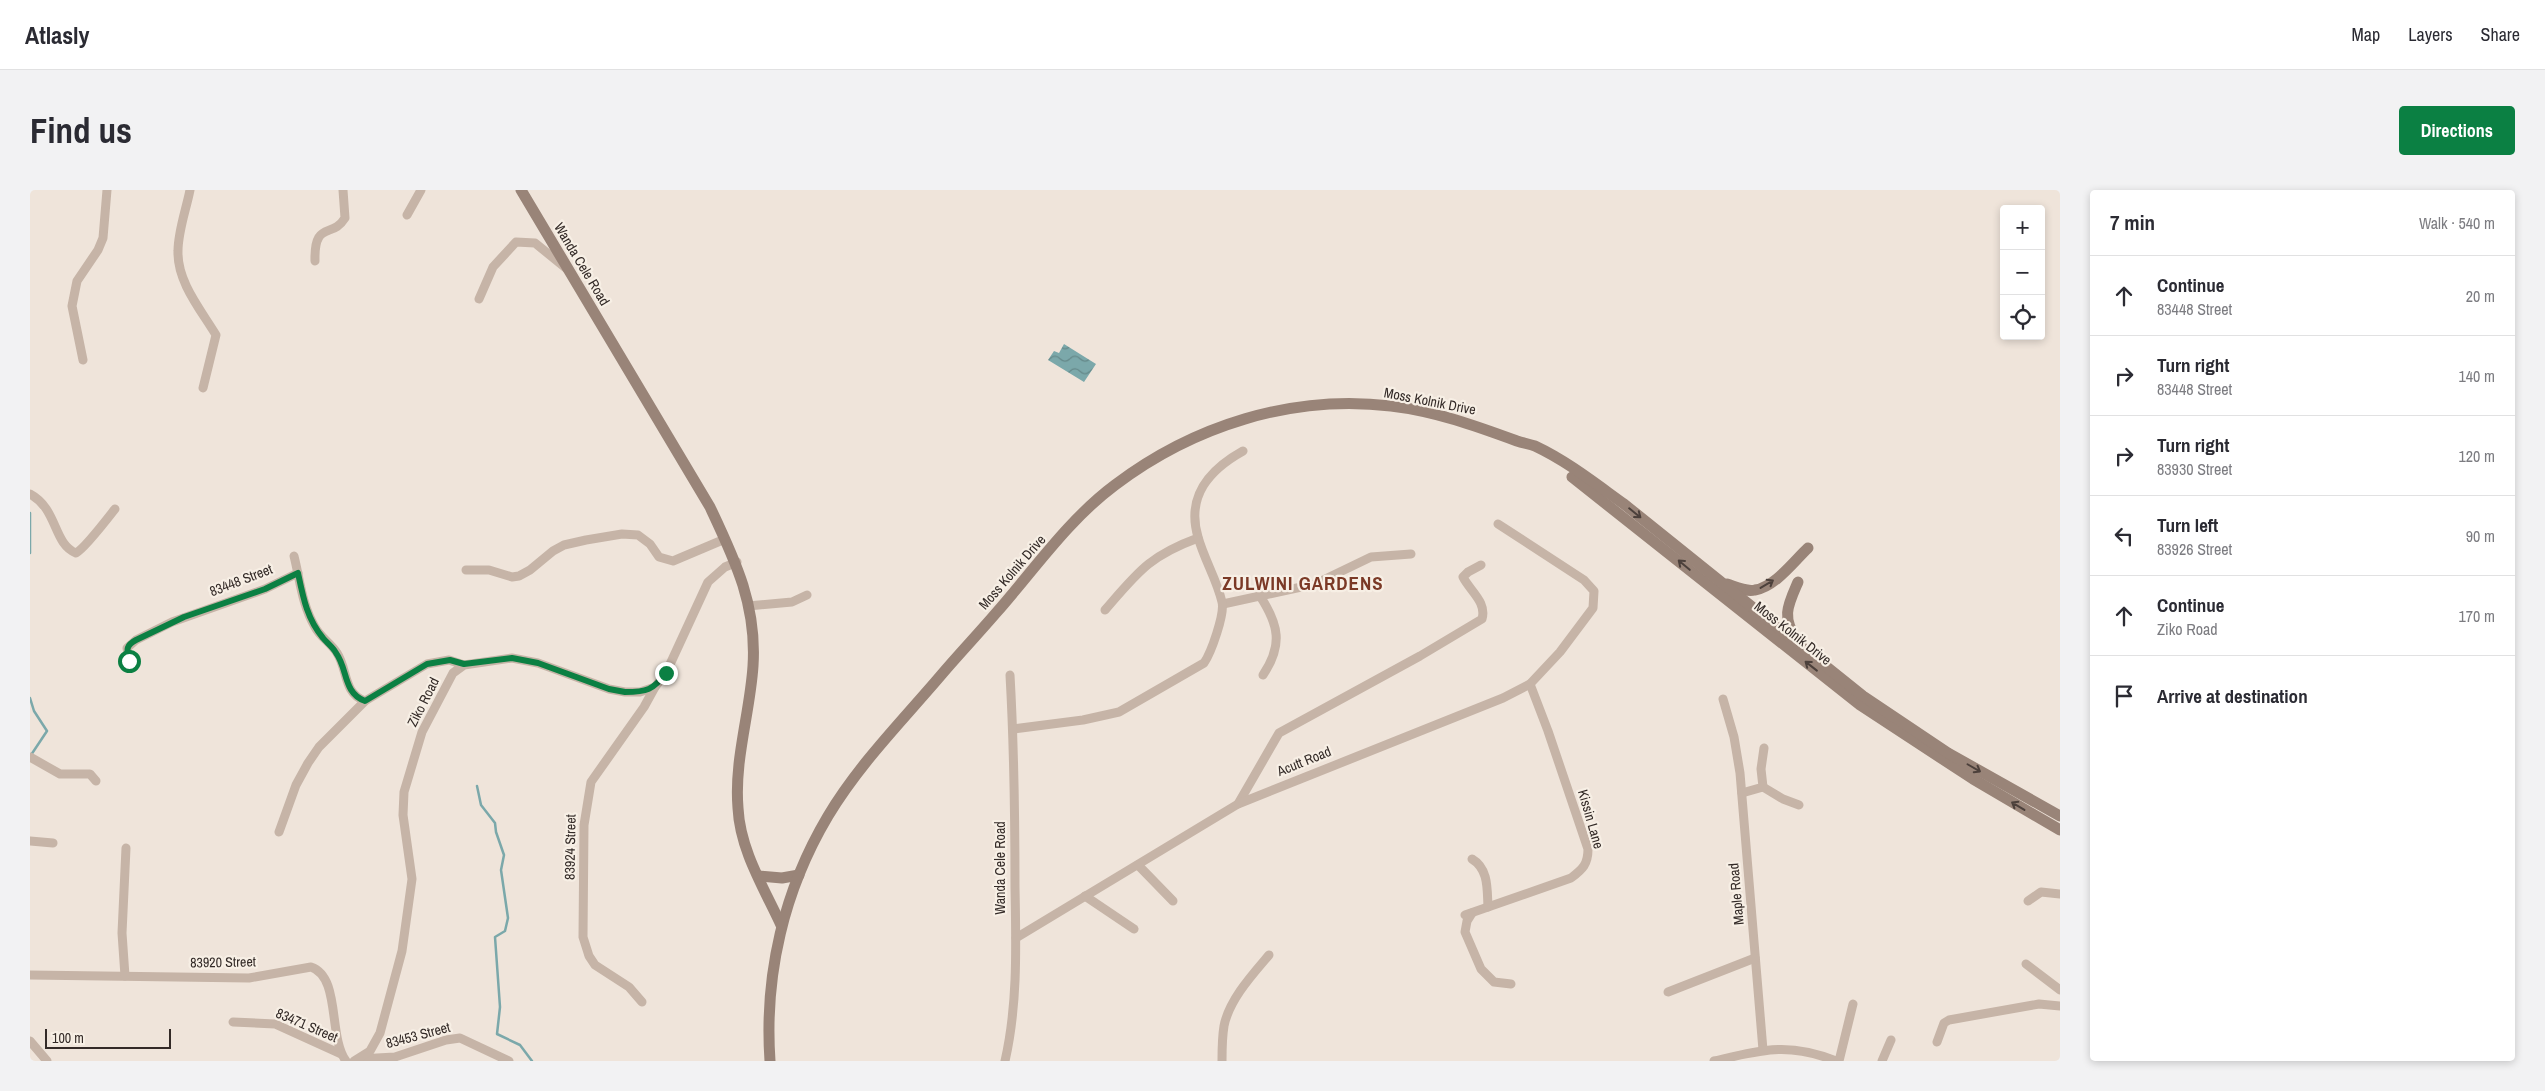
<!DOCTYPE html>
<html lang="en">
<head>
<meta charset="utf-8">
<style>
  body { margin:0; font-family:"Archivo Narrow",sans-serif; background:#f2f2f3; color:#2b2b33 }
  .controls { position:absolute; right:15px; top:15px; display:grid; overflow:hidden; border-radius:5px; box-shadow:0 2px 8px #0003 }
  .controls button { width:45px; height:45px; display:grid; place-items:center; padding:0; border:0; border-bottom:1px solid #e1e1e2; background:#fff; color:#2b2b33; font:25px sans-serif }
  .scale { position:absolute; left:15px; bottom:12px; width:126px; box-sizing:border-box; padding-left:5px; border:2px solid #332a27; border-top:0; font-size:14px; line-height:18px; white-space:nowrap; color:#332a27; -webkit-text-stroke:4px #f7efe5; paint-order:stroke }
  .stop { position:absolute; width:15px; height:15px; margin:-11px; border:4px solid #0b8043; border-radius:50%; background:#fff }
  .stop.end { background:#0b8043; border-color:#fff; box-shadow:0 1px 5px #0008 }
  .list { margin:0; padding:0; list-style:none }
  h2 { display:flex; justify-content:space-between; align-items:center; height:65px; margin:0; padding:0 20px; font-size:21px }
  h2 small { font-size:16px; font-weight:400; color:#7c7c81 }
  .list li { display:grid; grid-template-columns:32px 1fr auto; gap:15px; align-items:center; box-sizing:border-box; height:80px; padding:0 20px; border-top:1px solid #e1e1e2 }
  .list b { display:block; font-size:19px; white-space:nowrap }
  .list p { margin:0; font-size:16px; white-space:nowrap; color:#7c7c81 }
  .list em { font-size:16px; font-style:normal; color:#7c7c81 }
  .icon { flex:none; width:28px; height:28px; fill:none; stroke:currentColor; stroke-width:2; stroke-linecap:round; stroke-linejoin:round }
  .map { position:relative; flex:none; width:2030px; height:871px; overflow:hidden; border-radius:5px }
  header { display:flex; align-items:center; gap:30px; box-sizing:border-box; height:70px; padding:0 25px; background:#fff; border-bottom:1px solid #e1e1e2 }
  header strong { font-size:24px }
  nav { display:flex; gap:28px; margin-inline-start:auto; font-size:18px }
  .intro { display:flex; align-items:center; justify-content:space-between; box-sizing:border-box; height:120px; padding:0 30px }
  h1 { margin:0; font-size:35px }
  .button { padding:12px 22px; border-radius:5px; background:#0b8043; color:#fff; font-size:18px; font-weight:700 }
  main { display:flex; gap:30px; padding:0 30px }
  aside { flex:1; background:#fff; border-radius:5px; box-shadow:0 2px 8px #0003 }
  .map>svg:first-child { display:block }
</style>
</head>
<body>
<header>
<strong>Atlasly</strong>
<nav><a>Map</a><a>Layers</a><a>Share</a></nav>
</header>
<div class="intro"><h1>Find us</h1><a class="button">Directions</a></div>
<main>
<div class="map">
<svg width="2030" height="871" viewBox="0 0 2030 871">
  <defs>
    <pattern id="water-waves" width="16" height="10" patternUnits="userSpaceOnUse" patternTransform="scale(1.25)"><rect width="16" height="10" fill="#7ba8aa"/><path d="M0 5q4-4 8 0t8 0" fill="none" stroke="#65898a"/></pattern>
  </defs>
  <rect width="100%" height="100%" fill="#efe4da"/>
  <path fill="url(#water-waves)" d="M1034,154L1066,174L1054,192L1018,170L1024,161L1029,163Z"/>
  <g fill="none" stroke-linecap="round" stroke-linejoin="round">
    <g stroke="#7ba8aa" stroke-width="2.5">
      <path d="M0,323V363"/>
      <path d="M0,508L4,521L17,541L1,565"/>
      <path d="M447,596L451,615L465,633L466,642L474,665L471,680L478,728L475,741L465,747L470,817L467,844L490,855L502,871"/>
    </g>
    <g stroke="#c6b4a7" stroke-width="9">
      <path d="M160,0C156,20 148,41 148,61C147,92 171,120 186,145L173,198"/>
      <path d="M377,25L391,0"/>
      <path d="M285,71C284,30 302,49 315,28L313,0"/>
      <path d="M449,109L463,77L486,52L505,53L537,79"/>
      <path d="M53,170L42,116L47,91L68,60L73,48L77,0"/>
      <path d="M0,304C28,319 23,354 46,363C54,359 78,328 85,319"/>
      <path d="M264,366C270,390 272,415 285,437C290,447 301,453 307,463C318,480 313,503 335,511"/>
      <path d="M436,380H459L482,387L489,386L500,380L523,361L534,355L556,350L592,344L608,345L620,354L629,367L643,371L695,349"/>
      <path d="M1230,406C1249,435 1253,455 1233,485"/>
      <path d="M1193,414L1285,394L1341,367L1381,364"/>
      <path d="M718,416L762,412L777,405"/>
      <path d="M1075,420C1108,382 1119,366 1168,348"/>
      <path d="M99,471L97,458L106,450L142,432L235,399L268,383"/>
      <path d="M1693,509L1704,547L1710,583L1733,860"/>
      <path d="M983,539L1053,530L1089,522L1174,473C1181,463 1195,424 1192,412C1187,390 1174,369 1168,347C1156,306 1179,280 1213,261"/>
      <path d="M0,567L30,584H60L66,591"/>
      <path d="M1733,597L1753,609L1769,615"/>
      <path d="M1712,603L1733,597L1731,579L1734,558"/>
      <path d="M1208,614L1249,543L1390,466L1452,429C1457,412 1440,401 1433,387L1438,382L1451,375"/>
      <path d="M249,642L266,595L278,573L289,557L335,511L397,474L419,470L434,475"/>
      <path d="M0,651L23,653"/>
      <path d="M1442,669C1459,679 1457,700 1458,717"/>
      <path d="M1108,675L1143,711"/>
      <path d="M1055,706L1104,739"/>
      <path d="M1998,711L2011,702L2030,704"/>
      <path d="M1442,723L1437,731L1435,742L1451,779L1464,792L1481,794"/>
      <path d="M1435,725L1541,688C1553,679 1558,674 1558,659L1518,541L1500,494"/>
      <path d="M986,748L1208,614L1473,508L1500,494L1530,462L1563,418L1564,401L1554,390L1468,334"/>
      <path d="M1996,774L2030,800"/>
      <path d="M0,785L219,788L281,777C311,787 298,847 316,871"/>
      <path d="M95,786L92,743L96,658"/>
      <path d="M1638,802L1725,768"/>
      <path d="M612,812L599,797L565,775L559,766L553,747L554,635L561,592L614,517L625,497"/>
      <path d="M203,832L245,834L311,864"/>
      <path d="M0,851L17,871"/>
      <path d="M1907,852L1914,833L1919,830L2009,814L2030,816"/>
      <path d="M329,869L365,867L416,850L430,848L479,871"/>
      <path d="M324,871L340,861L350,843L372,761L382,689L373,625L374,602L392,542L423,483L434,475L482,468L508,473L579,499L595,502H610L625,497L636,483L678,392L695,377L707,372"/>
      <path d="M975,871C988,814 986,755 985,697C985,626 984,556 980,485"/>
      <path d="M1192,871C1192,859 1192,848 1194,836C1199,810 1222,785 1239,765"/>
      <path d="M1684,871C1732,860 1758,852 1806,871"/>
      <path d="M1809,871L1823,814"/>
      <path d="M1852,871L1861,850"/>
    </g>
    <g stroke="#998478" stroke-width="11">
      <path d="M491,0L680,317C705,370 727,415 723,476C720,523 704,570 708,618C710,660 734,698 751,735"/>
      <path d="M1542,287L1830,515L1943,589L2030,640"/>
      <path d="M1697,394C1706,397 1716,402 1725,400C1745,397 1764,371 1778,358"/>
      <path d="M1767,450C1751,427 1758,415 1768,392"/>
      <path d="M729,686L752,688L769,685"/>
      <path d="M740,871C734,784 754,700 798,626C829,574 873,530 912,484C929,464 948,444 966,423C1004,380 1038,330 1085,295C1163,236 1262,204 1361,216C1405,221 1446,236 1487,251C1493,253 1499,254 1505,256C1537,271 1566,294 1594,314L1833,506L1918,563L2030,626"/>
    </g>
  </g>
  <defs><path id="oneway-shaft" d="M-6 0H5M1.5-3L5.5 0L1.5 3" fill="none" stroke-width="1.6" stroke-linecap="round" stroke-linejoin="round" transform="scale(1.25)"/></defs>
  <g stroke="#4c403b">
    <use href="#oneway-shaft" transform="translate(1605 323) rotate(39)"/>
    <use href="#oneway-shaft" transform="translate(1654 375) rotate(-140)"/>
    <use href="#oneway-shaft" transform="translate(1737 394) rotate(-31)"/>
    <use href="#oneway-shaft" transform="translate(1781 476) rotate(-142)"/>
    <use href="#oneway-shaft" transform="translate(1944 578) rotate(30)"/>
    <use href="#oneway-shaft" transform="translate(1988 616) rotate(-149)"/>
  </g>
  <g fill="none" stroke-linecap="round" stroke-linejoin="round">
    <path stroke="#0b8043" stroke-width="6" d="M99,471C97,460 95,456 106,450L154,427L235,399L268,383C273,407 277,429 293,448C297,453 303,457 306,463C318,479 313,503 335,511L397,474L420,470L434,474L482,468L508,473L579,499L595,502C617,502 623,500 636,483"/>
  </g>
  <g text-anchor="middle" stroke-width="4.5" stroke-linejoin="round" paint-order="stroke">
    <g font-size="14" fill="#332a27" stroke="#f7efe5">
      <text transform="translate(552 74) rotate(59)" y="5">Wanda Cele Road</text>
      <text transform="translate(1400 211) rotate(11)" y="5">Moss Kolnik Drive</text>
      <text transform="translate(982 382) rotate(-49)" y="5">Moss Kolnik Drive</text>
      <text transform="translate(211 390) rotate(-21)" y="5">83448 Street</text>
      <text transform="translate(1763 443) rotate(38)" y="5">Moss Kolnik Drive</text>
      <text transform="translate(393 512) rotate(-63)" y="5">Ziko Road</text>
      <text transform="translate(1274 571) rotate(-22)" y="5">Acutt Road</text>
      <text transform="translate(1561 629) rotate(74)" y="5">Kissin Lane</text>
      <text transform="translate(540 657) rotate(-89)" y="5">83924 Street</text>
      <text transform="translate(970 678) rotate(-90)" y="5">Wanda Cele Road</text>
      <text transform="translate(1706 704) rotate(-95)" y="5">Maple Road</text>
      <text transform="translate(193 772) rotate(-1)" y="5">83920 Street</text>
      <text transform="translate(277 835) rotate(23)" y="5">83471 Street</text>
      <text transform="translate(388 845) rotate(-15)" y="5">83453 Street</text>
    </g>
    <g font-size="19" font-weight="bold" letter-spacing="1" fill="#7b3926" stroke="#f7efe5">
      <text x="1273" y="400">ZULWINI GARDENS</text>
    </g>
  </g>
</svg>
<div class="controls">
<button>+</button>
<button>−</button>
<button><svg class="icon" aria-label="locate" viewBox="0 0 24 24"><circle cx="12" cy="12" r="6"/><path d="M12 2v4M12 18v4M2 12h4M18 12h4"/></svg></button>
</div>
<div class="scale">100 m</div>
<div class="stop" style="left:99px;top:471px"></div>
<div class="stop end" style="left:636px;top:483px"></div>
</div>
<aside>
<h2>7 min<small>Walk · 540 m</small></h2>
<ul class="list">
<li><svg class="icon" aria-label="ahead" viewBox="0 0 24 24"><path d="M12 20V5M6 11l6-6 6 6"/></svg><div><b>Continue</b><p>83448 Street</p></div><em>20 m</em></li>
<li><svg class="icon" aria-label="right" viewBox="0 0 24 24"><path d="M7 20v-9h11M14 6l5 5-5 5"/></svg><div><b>Turn right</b><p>83448 Street</p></div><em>140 m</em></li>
<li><svg class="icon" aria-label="right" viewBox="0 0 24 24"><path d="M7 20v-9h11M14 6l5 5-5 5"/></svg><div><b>Turn right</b><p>83930 Street</p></div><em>120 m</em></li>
<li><svg class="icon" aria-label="left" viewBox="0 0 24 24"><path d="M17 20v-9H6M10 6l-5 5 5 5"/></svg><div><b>Turn left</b><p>83926 Street</p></div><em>90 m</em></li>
<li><svg class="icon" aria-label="ahead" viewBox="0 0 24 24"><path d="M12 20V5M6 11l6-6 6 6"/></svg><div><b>Continue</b><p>Ziko Road</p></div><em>170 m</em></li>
<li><svg class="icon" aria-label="arrive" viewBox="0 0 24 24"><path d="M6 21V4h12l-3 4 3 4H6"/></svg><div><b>Arrive at destination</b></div></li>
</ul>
</aside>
</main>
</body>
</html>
